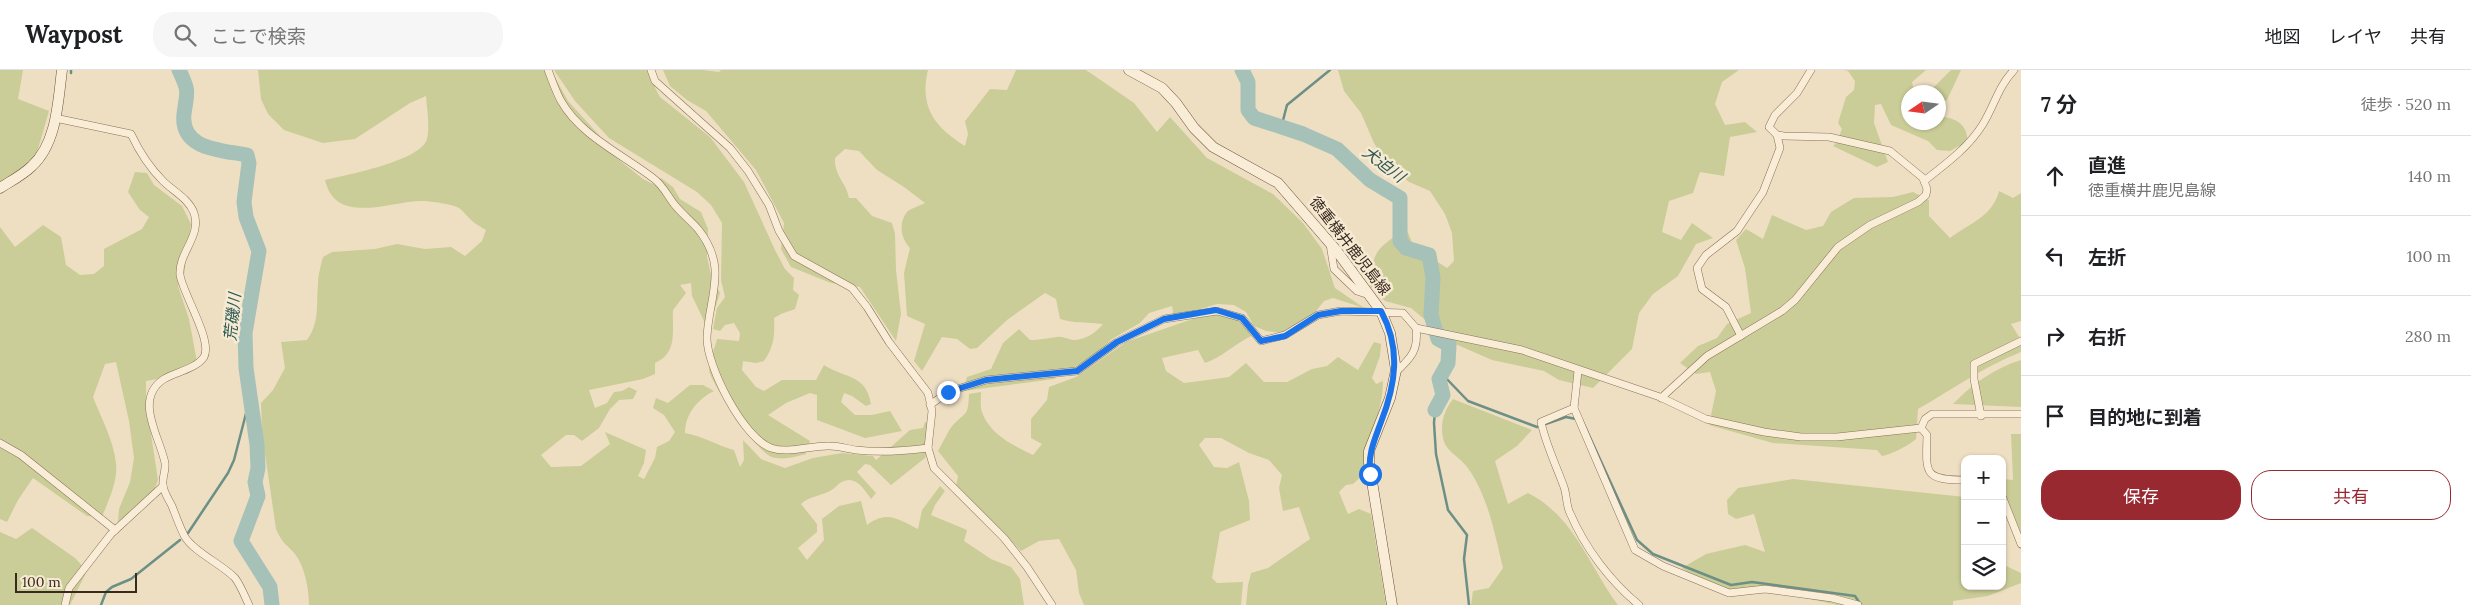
<!DOCTYPE html>
<html lang="ja">
<head>
<meta charset="utf-8">
<style>
  body { margin:0; font-family:Lora,"Noto Sans JP",serif; background:#f6f6f6; color:#202124 }
  .controls { position:absolute; right:15px; bottom:15px; display:grid; overflow:hidden; border-radius:10px; box-shadow:0 1px 4px #0004 }
  .controls button { width:45px; height:45px; display:grid; place-items:center; padding:0; border:0; border-bottom:1px solid #e0e0e0; background:#fff; color:#202124; font:25px sans-serif }
  .compass { position:absolute; left:1901px; top:15px; width:45px; height:45px; border-radius:50%; background:#fff; box-shadow:0 1px 4px #0004; rotate:257deg }
  .scale { position:absolute; left:15px; bottom:12px; width:122px; box-sizing:border-box; padding-left:5px; border:2px solid #39291e; border-top:0; font-size:14px; line-height:18px; white-space:nowrap; color:#39291e; -webkit-text-stroke:4px #f6ead3; paint-order:stroke }
  .stop { position:absolute; width:15px; height:15px; margin:-11px; border:4px solid #1a73e8; border-radius:50%; background:#fff }
  .stop.end { background:#1a73e8; border-color:#fff; box-shadow:0 1px 5px #0008 }
  .list { margin:0; padding:0; list-style:none }
  h2 { display:flex; justify-content:space-between; align-items:center; height:65px; margin:0; padding:0 20px; font-size:21px }
  h2 small { font-size:16px; font-weight:400; color:#757577 }
  .list li { display:grid; grid-template-columns:32px 1fr auto; gap:15px; align-items:center; box-sizing:border-box; height:80px; padding:0 20px; border-top:1px solid #e0e0e0 }
  .list b { display:block; font-size:19px; white-space:nowrap }
  .list p { margin:0; font-size:16px; white-space:nowrap; color:#757577 }
  .list em { font-size:16px; font-style:normal; color:#757577 }
  .actions { display:flex; gap:10px; padding:15px 20px }
  .actions a { flex:1; padding:11px 0; border:1px solid #992931; border-radius:20px; text-align:center; font-size:18px; color:#992931 }
  .actions .main { background:#992931; color:#fff }
  .icon { flex:none; width:28px; height:28px; fill:none; stroke:currentColor; stroke-width:2; stroke-linecap:round; stroke-linejoin:round }
  .map { position:relative; flex:none; width:2021px; height:535px; overflow:hidden }
  header { display:flex; align-items:center; gap:30px; box-sizing:border-box; height:70px; padding:0 25px; background:#fff; border-bottom:1px solid #e0e0e0 }
  header strong { font-size:24px }
  nav { display:flex; gap:28px; margin-inline-start:auto; font-size:18px }
  .search { width:350px; height:45px; background:#f6f6f6; display:flex; align-items:center; gap:12px; box-sizing:border-box; padding:0 18px; border-radius:20px; color:#757577; font-size:19px }
  main { display:flex }
  aside { flex:1; background:#fff }
  .map>svg:first-child { display:block }
</style>
</head>
<body>
<header>
<strong>Waypost</strong>
<div class="search"><svg class="icon" aria-label="search" viewBox="0 0 24 24"><circle cx="10" cy="10" r="6"/><path d="M15 15l6 6"/></svg>ここで検索</div>
<nav><a>地図</a><a>レイヤ</a><a>共有</a></nav>
</header>
<main>
<div class="map">
<svg width="2021" height="535" viewBox="0 0 2021 535">
  <rect width="100%" height="100%" fill="#eedfc3"/>
  <g fill="#cacd97">
    <path d="M0,0H23L18,29L49,41L31,103L0,123Z"/>
    <path d="M258,0H551L568,31L599,65L614,86L643,109L653,114L661,108L673,117L680,129L701,142L708,159L707,187L712,209L720,223L712,248L706,255L692,226L691,213L680,215L686,223L673,240C672,261 678,283 655,293V304L643,309L589,320L595,338L607,333L614,322L622,321L629,317L637,321L633,329L619,330L610,339L599,358L582,371L574,365H566L541,385L551,397L581,396L610,374L605,362L646,380L644,393L638,406L644,409L655,388L657,377L669,371L675,362L664,345L653,338L656,328L668,333L690,315H703L714,321C698,329 685,344 685,363C703,366 716,375 734,380L740,397L744,390L743,370L761,389L785,398L813,388L842,383L873,386L876,390L910,360L923,358L925,352L934,355L925,388L891,415L870,395L865,394L857,402L876,423L871,429C863,418 855,404 840,413C836,416 834,419 830,421C820,426 810,426 801,434L817,454V462L798,478L807,490L824,470L822,449L839,436L861,431L867,455C887,440 898,449 918,459L922,440L940,416L945,421L935,435L931,445L967,460L964,471L991,489L1011,497L1020,509L1024,535H309C309,520 305,497 295,484C286,473 283,475 276,459L262,363L261,333L273,320L285,298L281,272L307,270C320,252 316,235 318,214C318,205 321,195 323,187L332,182L375,179L397,174L425,179L451,177L465,186L482,171L486,160C481,157 475,154 470,149C467,146 463,141 459,138C451,134 435,132 425,131C394,129 336,158 325,110C346,105 421,91 427,69C430,56 427,39 426,26L410,33L355,69L323,73L284,60L268,44L261,29Z"/>
    <path d="M554,0H654L655,18L660,27L710,67L744,112L775,180L785,199L794,208L793,220L799,225L795,239L781,244L774,248C775,265 774,277 764,291L756,293L743,291L742,300L756,317L764,321L782,310H816L824,295C846,309 866,304 871,334L866,336L852,326L844,323L841,332L855,345H872L890,341L902,361L865,368L817,350V325L810,323L786,333L768,345L810,371L806,384C794,387 779,392 768,385C756,378 709,312 709,299C709,290 715,278 717,269L739,271L740,263L734,253L725,255L720,261L713,259L717,238L725,227L721,210L722,153L711,135L697,122L609,68L575,31Z"/>
    <path d="M663,0H703L719,2L721,0H928C919,37 935,57 965,76L968,64L965,51L990,19L1007,20L1016,0H1086L1134,33L1157,62L1170,47L1207,88L1273,124L1303,153L1322,179L1335,218L1364,238L1333,228L1324,231L1306,254L1284,263L1266,261L1254,256L1246,242L1234,235L1217,234L1174,247L1172,236L1149,243L1140,253L1112,269L1096,284L1054,309L963,321L967,307L991,299L1003,273L1019,259L1030,270C1040,270 1047,268 1057,267C1062,266 1067,269 1073,270C1085,270 1096,263 1103,254C1088,252 1075,254 1060,249L1056,229L1045,223L1007,250L977,278L970,279L957,269L942,267L922,301L914,291L925,254L907,246L904,203L910,178C901,169 898,153 907,142C911,138 920,136 925,133L904,117L877,100L859,81L845,79L835,88C834,106 846,112 849,128H856L872,146L892,153L895,164L896,200L901,244L896,271L860,217L831,213L791,197L781,179L784,153L756,100L706,41L687,30L670,16Z"/>
    <path d="M1338,0H1739L1722,12L1715,34L1725,55L1745,52L1757,62L1730,67L1724,106L1700,102L1693,123L1669,131L1662,162L1681,170L1692,153L1713,168L1696,174L1678,206L1653,224L1639,243L1632,279L1593,318L1559,310L1544,301L1492,290L1453,273L1411,238L1385,231L1370,216C1373,178 1377,180 1406,158L1414,177L1447,198L1454,191L1452,163L1445,144L1430,121L1409,112L1387,94L1374,73L1361,43L1344,21Z"/>
    <path d="M1844,0H1926L1912,12L1914,22H1908V52H1938L1939,46C1962,49 1970,58 1967,81L1959,76L1950,81L1937,80L1928,71L1891,55L1881,34L1875,35L1874,53L1888,92L1877,97L1833,76L1837,72L1842,59L1838,53L1846,27L1854,20L1855,11L1848,1Z"/>
    <path d="M1951,0H1961L1947,30L1939,33L1938,22H1929Z"/>
    <path d="M135,102L147,103L154,115L182,136L191,154L184,206L178,216L189,249L197,292L187,304L146,311V331L158,410L151,428L117,463L119,439L130,412L134,388L129,351L116,292L105,294L93,327C101,348 114,371 116,394C118,412 108,431 102,447L87,446L33,408L18,430L7,452L0,449V157L15,177L43,155L61,167L66,195L80,205L94,204L104,196V179L142,159L149,147L140,140L128,122Z"/>
    <path d="M1999,121L2013,128L2021,123V251L2011,254L2021,270V282C1983,297 1953,319 1918,339L1916,369C1909,375 1891,385 1882,386L1877,380L1773,373L1709,355L1716,321L1710,302L1696,304L1680,293L1698,276L1717,268L1727,254L1751,243L1745,198L1736,170L1746,159L1763,169L1772,145L1806,160L1823,156L1831,142L1854,128L1893,127L1913,122L1929,130V146L1950,168C1970,153 1993,146 1999,121Z"/>
    <path d="M1207,244C1227,246 1242,246 1251,266C1235,274 1222,287 1205,293L1198,280L1162,288L1166,301L1184,313L1200,311L1229,307L1246,293L1264,312H1287L1312,299L1327,296L1338,287L1358,300L1374,272L1381,274L1380,286L1372,308L1376,314L1383,311C1383,342 1366,371 1364,404L1353,414L1346,415L1339,422L1348,444L1359,439L1371,444L1386,535H1246L1248,515L1251,503L1268,498L1310,469L1299,437L1283,441L1279,418L1282,405L1269,390L1249,383L1221,368H1205L1199,375L1214,397L1227,398L1239,392L1249,431L1250,450L1220,462L1212,508L1217,513L1243,512L1241,535H1084L1079,523L1076,500L1059,469L1039,471L1021,481L956,416L958,406L938,381C943,373 947,362 953,355C967,341 968,346 969,324L981,322C981,328 980,337 982,342C989,364 1014,376 1033,385L1042,374L1031,368V349L1047,330L1049,317L1076,307L1126,272Z"/>
    <path d="M2021,290V337L1953,334C1972,314 1995,298 2021,290Z"/>
    <path d="M1453,329L1532,360L1517,376L1495,391L1508,434L1528,423C1574,446 1589,496 1618,535H1471L1473,521L1489,518L1503,498C1495,465 1488,425 1467,397C1460,387 1445,381 1443,368C1440,353 1444,341 1453,329Z"/>
    <path d="M2011,364H2021V480L2002,435V409L2013,410Z"/>
    <path d="M1793,409L1965,427V516H2002V494L2021,503V513L1988,526L1953,531V535H1837L1782,523H1747L1707,516L1682,498L1706,484L1745,475L1765,482L1754,444L1736,449L1728,444L1727,430L1738,418Z"/>
    <path d="M32,458L75,488L87,501L70,535H0V462L16,469Z"/>
  </g>
  <g fill="none" stroke-linecap="round" stroke-linejoin="round">
    <g stroke="#6c9085" stroke-width="2.5">
      <path d="M71,3V0"/>
      <path d="M1281,58L1287,35L1330,0"/>
      <path d="M1442,304L1468,331L1537,357L1566,347L1576,349"/>
      <path d="M1435,340L1434,353L1436,384L1448,440L1467,465L1464,489L1469,535"/>
      <path d="M1582,350L1637,470L1653,484L1731,515L1752,512L1855,526L1861,535"/>
      <path d="M188,463L228,403L234,390L250,328"/>
      <path d="M101,535L106,522L112,517L131,509L180,470"/>
    </g>
    <g stroke="#a6c1b7" stroke-width="15">
      <path d="M179,0C190,23 187,21 184,44C180,80 222,80 247,85L249,93L244,132L246,147L259,181L245,263L246,298L257,375L258,398L255,412L258,426L241,471L270,517L272,535"/>
      <path d="M1242,0L1248,12V40L1254,48L1303,64L1337,79L1370,110L1400,128V171L1406,178L1429,185L1433,208L1431,245L1438,269L1449,275L1448,293L1439,309L1443,325L1435,340"/>
    </g>
    <defs>
      <g id="minor">
        <path d="M548,0C552,10 556,22 561,31C581,66 622,84 653,108C663,115 667,125 674,134C681,143 690,150 698,159C729,198 709,225 707,267C706,295 743,368 771,378C789,384 811,375 830,376C839,376 848,379 856,380C880,383 904,381 928,378"/>
        <path d="M651,0L655,11L730,78L748,101L769,135L779,161L794,186L852,218L867,237L889,272L928,323L932,341L928,378L934,398L1004,468L1027,497L1052,535"/>
        <path d="M55,48L131,64C139,81 149,97 163,111C173,121 189,129 194,143C202,166 178,183 180,205C183,224 213,271 204,287C196,299 175,302 164,309C133,329 160,367 165,393C166,401 162,407 163,415C163,421 169,430 172,436C176,446 180,458 185,467C194,482 223,495 235,508C241,516 245,527 249,535"/>
        <path d="M1924,111C1946,94 1969,77 1983,54C1995,34 1998,17 2014,0"/>
        <path d="M1330,174L1334,199L1357,221L1369,225"/>
        <path d="M1741,266L1726,237L1702,219L1697,198L1706,185L1737,161L1763,122L1780,78L1777,65"/>
        <path d="M1578,301L1574,338L1541,352C1546,375 1556,395 1564,417C1567,426 1566,435 1570,443C1585,478 1610,511 1639,535"/>
        <path d="M1395,303C1411,288 1419,280 1416,258"/>
        <path d="M1661,328L1707,286L1782,241L1795,230L1838,177L1870,155L1918,132L1926,125L1927,119L1923,108L1890,81L1829,67L1784,66L1777,65L1769,57L1775,45L1797,23L1811,0"/>
        <path d="M930,335L948,322L986,310L1077,301L1117,272L1164,249L1217,241L1242,248L1261,271L1285,265L1318,245L1341,241L1403,243L1416,258L1522,280L1660,327L1706,349L1764,362L1801,367H1837L1921,358L1925,349L1932,344H2021"/>
        <path d="M1574,338L1635,480L1663,496L1729,523L1765,519L1832,528L1858,535"/>
        <path d="M1981,346L1974,309V294L2021,271"/>
        <path d="M1921,358L1927,365C1926,403 1923,410 1965,410"/>
        <path d="M0,373L21,385L115,460"/>
        <path d="M2002,426L2021,474"/>
        <path d="M65,535L69,518L111,464L163,416"/>
      </g>
      <g id="secondary">
        <path d="M1129,0L1162,18L1176,33L1194,58L1213,77L1278,113L1336,180L1381,241L1390,263L1396,300L1390,328L1369,381V393L1392,535"/>
        <path d="M0,118C11,111 23,105 32,96C57,73 58,31 62,0"/>
      </g>
    </defs>
    <use href="#minor" stroke="#89705a" stroke-width="8"/>
    <use href="#secondary" stroke="#6b513d" stroke-width="11"/>
    <use href="#minor" stroke="#f9edd7" stroke-width="7"/>
    <use href="#secondary" stroke="#f9edd7" stroke-width="10"/>
  </g>
  <g fill="none" stroke-linecap="round" stroke-linejoin="round">
    <path stroke="#1a73e8" stroke-width="6" d="M948,322L986,310L1077,301L1117,272L1164,249L1216,240L1242,248L1261,271L1285,266L1318,245L1341,241H1381C1401,278 1396,314 1381,352C1374,371 1368,384 1370,404"/>
  </g>
  <g text-anchor="middle" stroke-width="5" stroke-linejoin="round" paint-order="stroke">
    <g font-size="15" fill="#39291e" stroke="#f6ead3">
      <text transform="translate(1350 176) rotate(52)" y="5">徳重横井鹿児島線</text>
    </g>
    <g font-size="16" font-style="italic" fill="#2d5953" stroke="#f6ead3">
      <text transform="translate(1384 94) rotate(37)" y="6">犬迫川</text>
      <text transform="translate(232 247) rotate(-84)" y="6">荒磯川</text>
    </g>
  </g>
</svg>
<div class="controls">
<button>+</button>
<button>−</button>
<button><svg class="icon" aria-label="layers" viewBox="0 0 24 24"><path d="M12 4l9 5-9 5-9-5zM3 14l9 5 9-5"/></svg></button>
</div>
<svg class="compass" viewBox="-18 -18 36 36"><path d="M0-13l5 13h-10z" fill="#e53935"/><path d="M0 13l5-13h-10z" fill="#757577"/></svg>
<div class="scale">100 m</div>
<div class="stop" style="left:1370px;top:404px"></div>
<div class="stop end" style="left:948px;top:322px"></div>
</div>
<aside>
<h2>7 分<small>徒歩 · 520 m</small></h2>
<ul class="list">
<li><svg class="icon" aria-label="ahead" viewBox="0 0 24 24"><path d="M12 20V5M6 11l6-6 6 6"/></svg><div><b>直進</b><p>徳重横井鹿児島線</p></div><em>140 m</em></li>
<li><svg class="icon" aria-label="left" viewBox="0 0 24 24"><path d="M17 20v-9H6M10 6l-5 5 5 5"/></svg><div><b>左折</b></div><em>100 m</em></li>
<li><svg class="icon" aria-label="right" viewBox="0 0 24 24"><path d="M7 20v-9h11M14 6l5 5-5 5"/></svg><div><b>右折</b></div><em>280 m</em></li>
<li><svg class="icon" aria-label="arrive" viewBox="0 0 24 24"><path d="M6 21V4h12l-3 4 3 4H6"/></svg><div><b>目的地に到着</b></div></li>
</ul>
<div class="actions"><a class="main">保存</a><a>共有</a></div>
</aside>
</main>
</body>
</html>
